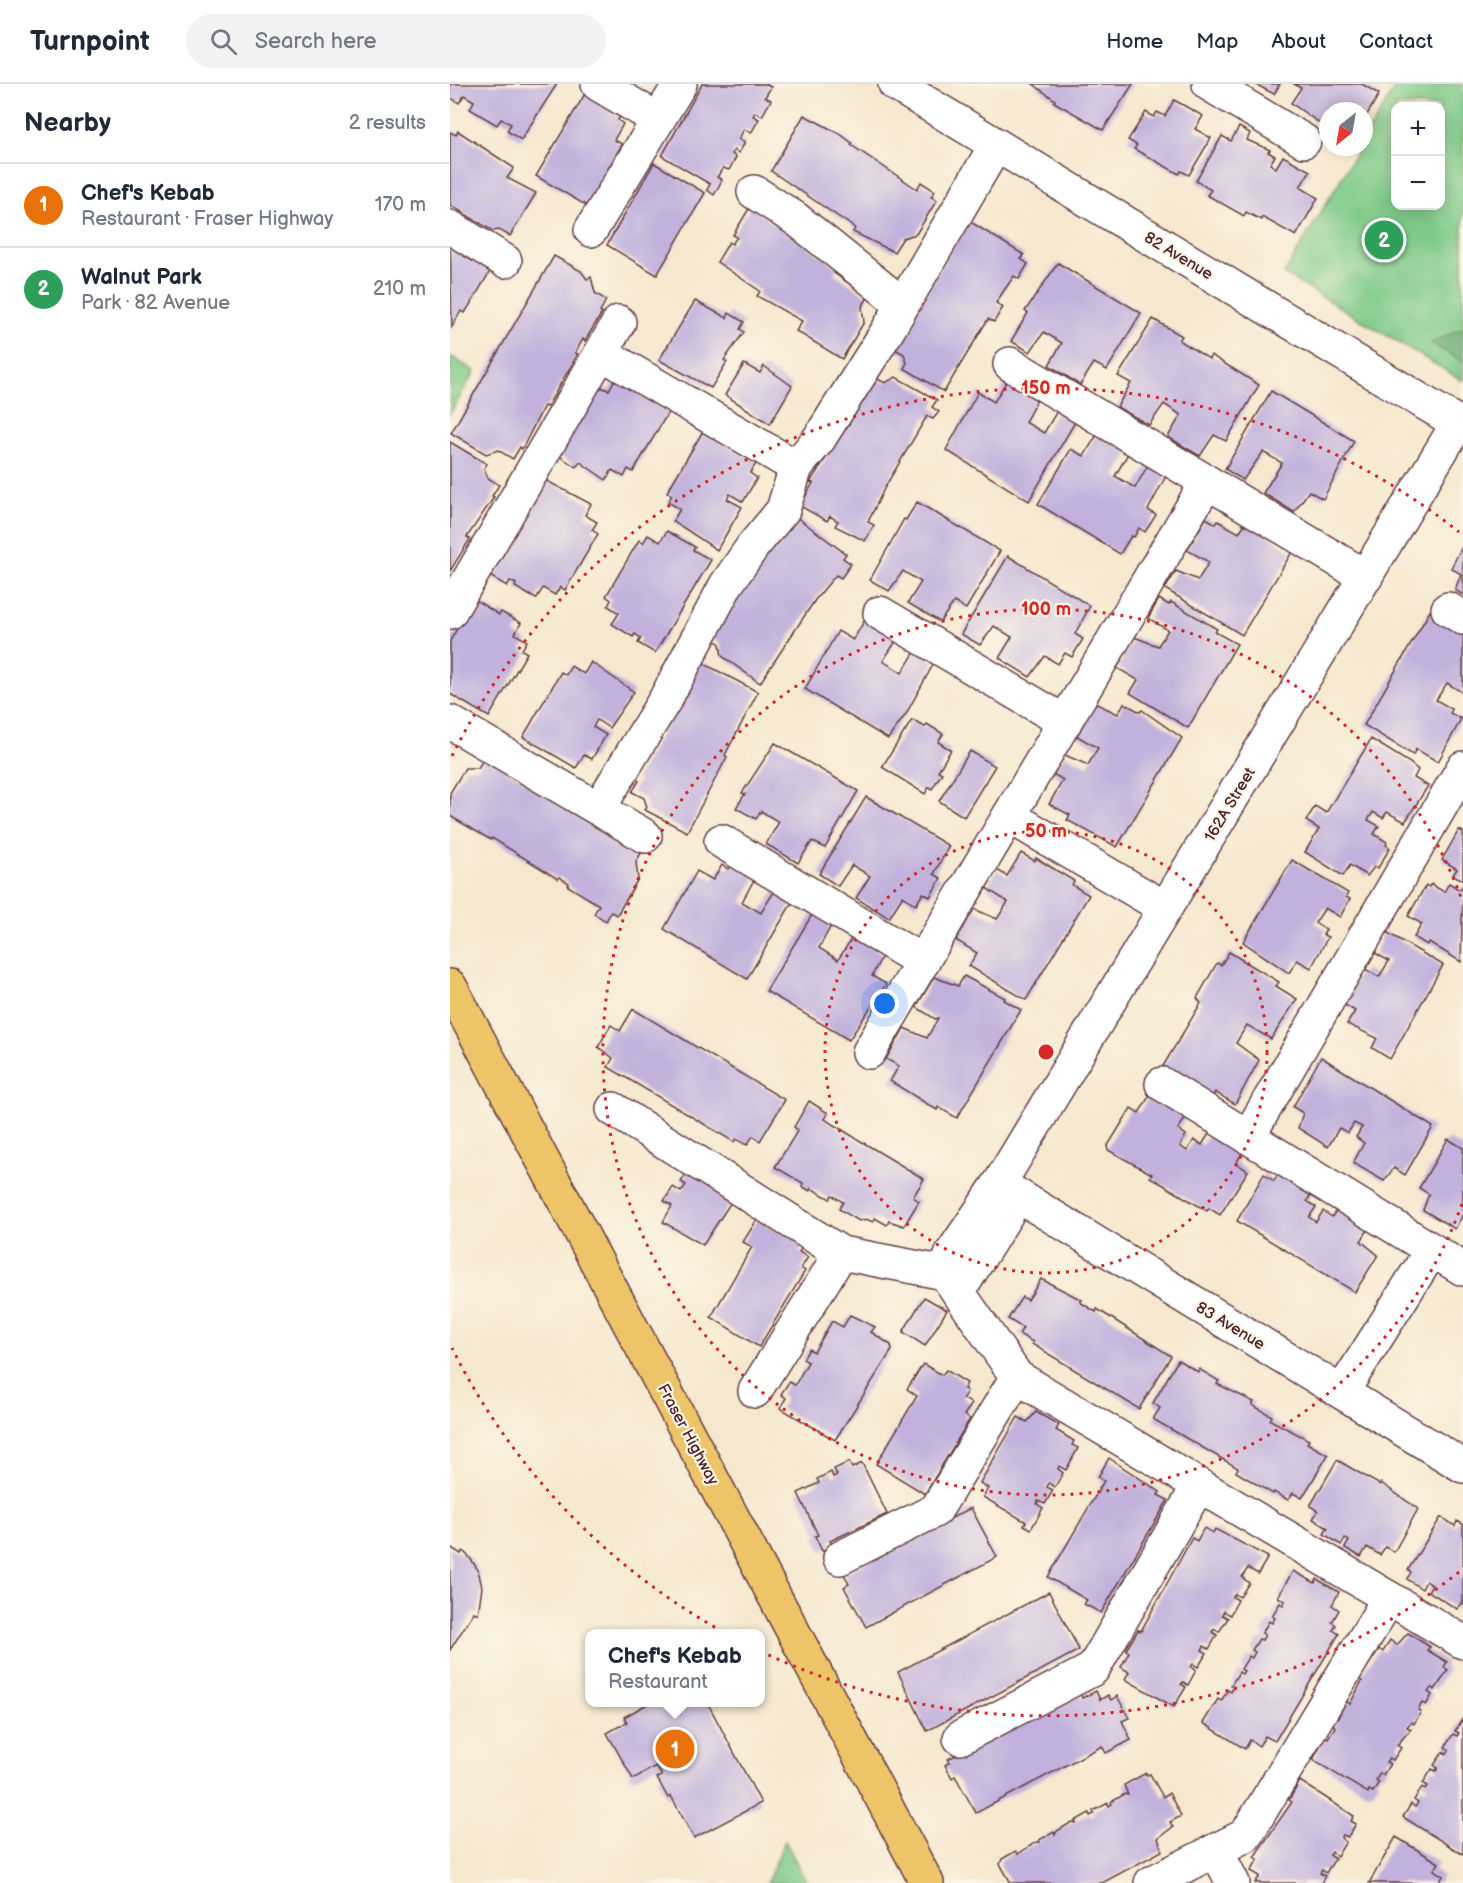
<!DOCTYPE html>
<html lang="en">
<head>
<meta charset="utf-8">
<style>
  body { margin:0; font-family:"Balsamiq Sans",sans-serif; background:#f2f2f3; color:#1f2937 }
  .controls { position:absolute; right:18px; top:18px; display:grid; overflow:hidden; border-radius:12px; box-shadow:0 3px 15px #0003 }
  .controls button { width:54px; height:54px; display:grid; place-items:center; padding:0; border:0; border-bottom:2px solid #e0e1e3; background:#fff; color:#1f2937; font:30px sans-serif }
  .compass { position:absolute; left:869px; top:18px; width:54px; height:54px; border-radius:50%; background:#fff; box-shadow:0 3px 15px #0003; rotate:211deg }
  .you { position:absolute; left:435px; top:920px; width:21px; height:21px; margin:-15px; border:4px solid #fff; border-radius:50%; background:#1a73e8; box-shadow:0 0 0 9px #1a73e833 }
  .badge { display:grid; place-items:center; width:39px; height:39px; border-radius:50%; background:#1f6fb2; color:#fff; font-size:20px; font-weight:700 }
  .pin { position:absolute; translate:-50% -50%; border:3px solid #fff; box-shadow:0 2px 6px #0006 }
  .popup { position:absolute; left:135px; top:1545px; width:180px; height:78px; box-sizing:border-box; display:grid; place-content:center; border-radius:12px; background:#fff; filter:drop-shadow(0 2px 4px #0005); font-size:20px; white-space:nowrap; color:#747a83 }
  .popup b { font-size:22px; color:#1f2937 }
  .popup::after { content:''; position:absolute; left:50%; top:100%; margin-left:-12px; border:12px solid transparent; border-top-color:#fff }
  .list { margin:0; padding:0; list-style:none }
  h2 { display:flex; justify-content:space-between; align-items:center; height:78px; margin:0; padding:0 24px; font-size:26px }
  h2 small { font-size:20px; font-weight:400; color:#747a83 }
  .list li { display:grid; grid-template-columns:39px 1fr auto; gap:18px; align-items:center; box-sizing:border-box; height:84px; padding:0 24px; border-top:2px solid #e0e1e3 }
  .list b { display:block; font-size:22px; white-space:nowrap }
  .list p { margin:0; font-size:20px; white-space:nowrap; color:#747a83 }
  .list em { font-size:20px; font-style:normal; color:#747a83 }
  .icon { flex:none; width:33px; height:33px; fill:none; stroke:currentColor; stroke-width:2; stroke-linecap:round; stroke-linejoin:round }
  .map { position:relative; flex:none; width:1013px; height:1799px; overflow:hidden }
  header { display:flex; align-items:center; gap:36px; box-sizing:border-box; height:84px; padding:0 30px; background:#fff; border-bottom:2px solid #e0e1e3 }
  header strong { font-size:28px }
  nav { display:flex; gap:33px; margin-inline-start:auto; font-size:21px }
  .search { width:420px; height:54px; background:#f2f2f3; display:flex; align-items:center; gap:15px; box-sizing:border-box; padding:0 21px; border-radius:33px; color:#747a83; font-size:22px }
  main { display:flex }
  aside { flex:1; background:#fff }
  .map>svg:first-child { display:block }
</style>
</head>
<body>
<header>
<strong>Turnpoint</strong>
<div class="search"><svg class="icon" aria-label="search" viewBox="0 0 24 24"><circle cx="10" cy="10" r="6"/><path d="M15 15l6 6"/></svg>Search here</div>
<nav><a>Home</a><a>Map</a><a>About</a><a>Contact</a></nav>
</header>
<main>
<aside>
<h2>Nearby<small>2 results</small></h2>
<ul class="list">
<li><span class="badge" style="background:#e8710a">1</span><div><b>Chef's Kebab</b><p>Restaurant · Fraser Highway</p></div><em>170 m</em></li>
<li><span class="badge" style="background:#2e9e5b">2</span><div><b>Walnut Park</b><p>Park · 82 Avenue</p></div><em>210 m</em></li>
</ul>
</aside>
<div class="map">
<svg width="1013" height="1799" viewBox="0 0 1013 1799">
  <rect width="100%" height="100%" fill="#fcf5e5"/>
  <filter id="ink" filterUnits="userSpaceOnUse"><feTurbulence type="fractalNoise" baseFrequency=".0167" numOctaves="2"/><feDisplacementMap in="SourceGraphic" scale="12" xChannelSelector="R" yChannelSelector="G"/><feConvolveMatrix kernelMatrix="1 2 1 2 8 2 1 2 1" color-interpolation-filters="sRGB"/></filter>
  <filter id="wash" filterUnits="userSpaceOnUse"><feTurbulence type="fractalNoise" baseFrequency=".008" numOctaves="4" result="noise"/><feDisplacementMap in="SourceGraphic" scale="24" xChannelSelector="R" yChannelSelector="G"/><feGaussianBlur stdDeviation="1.35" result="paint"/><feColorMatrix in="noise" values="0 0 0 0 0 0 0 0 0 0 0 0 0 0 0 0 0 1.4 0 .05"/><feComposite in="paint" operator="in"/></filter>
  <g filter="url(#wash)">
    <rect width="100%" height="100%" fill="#f5e8cf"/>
    <g fill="#7fca88" stroke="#64745a" stroke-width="1.5" fill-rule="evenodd">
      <path d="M947,0H1013V297L834,190L910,63H914V56ZM946,22H990V122H946Z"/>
      <path d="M0,272L25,287L0,330Z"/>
      <path d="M335,1757L357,1799H317Z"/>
    </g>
    <path fill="#67ae74" stroke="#586650" stroke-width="1.5" d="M1013,244V278L981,259L1011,245Z"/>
    <g id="blocks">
      <g fill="#c1b1dc">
        <path d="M0,0H107L71,56L57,47L61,40L51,35L47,41L20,25L24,17L14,11L9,19L0,13Z"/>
        <path d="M252,0H316L321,3L315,13L321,16L312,32L305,28L303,32L309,35L301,49L294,45L289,55L295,58L289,69L284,66L282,70L286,73L279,86L273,84L267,93L272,96L264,111L257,106L260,100L212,72Z"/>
        <path d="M583,0H683L653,46L604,18L605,16Z"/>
        <path d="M805,0H830L824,10Z"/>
        <path d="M844,0H912L929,10L914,36V27H878V45L841,19L851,4Z"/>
        <path d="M139,3L175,25L168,36L173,40L164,56L172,60L137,122L86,92Z"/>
        <path d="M724,16L753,32L745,45L761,54L739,91L731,87L729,90L684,65L687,61L678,56L696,28L704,33L707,28L715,32Z"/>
        <path d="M354,31L390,50L402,59L401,61L467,105L471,98L485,107L481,113L487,116L466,150L453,154L444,168L403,148L405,144L321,87Z"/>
        <path d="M789,43L800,49L797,56L820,66L818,68L825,72L820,80L826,84L833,72L860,87L850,103L868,114L846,152L812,133L811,136L796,128L794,132L757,111L761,106L746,97L772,52L781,57Z"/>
        <path d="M8,47L64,84L57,94L86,109L60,152L49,146L43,147L0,121V48L6,51Z"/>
        <path d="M204,79L255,109L207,191L157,161Z"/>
        <path d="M300,123L387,183L384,189L418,213L412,223L414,238L392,275L346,247L352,237L307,212L310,207L267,178L279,158L282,160L287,153L283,151Z"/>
        <path d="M519,137L574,171L571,175L578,180L569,195L564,192L553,208L546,219L553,223L544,238L538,235L494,308L454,284L457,279L454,270L443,264Z"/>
        <path d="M0,146L44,181L15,229L11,227L2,243Z"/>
        <path d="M104,172L131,187L137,195L141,193L145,209L156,216L150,228L152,229L135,257L133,255L125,269L128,270L97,323L94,322L72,365L70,363L63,375L48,366L36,370L1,349Z"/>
        <path d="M608,179L691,229L657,286L644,279L630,301L599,281L612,259L594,248L580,268L561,257L578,229L575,227Z"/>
        <path d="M245,217L277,234L279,229L294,238L290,245L294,248L274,276L277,278L261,304L209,276Z"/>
        <path d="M703,235L732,252L729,256L759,275L761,271L809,301L776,357L764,351L750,372L718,353L731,331L714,320L699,341L667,323L681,299L668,292Z"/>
        <path d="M294,280L310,289L314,282L342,302L320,340L275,311Z"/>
        <path d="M424,293L435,299L446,293L487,316L482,323L489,328L483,335L477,332L435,403L418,438L424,441L415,457L385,442L388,437L380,432L377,437L350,422L363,399L360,398L387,357L384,355Z"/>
        <path d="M165,295L219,327L183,388L178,385L174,393L162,386L156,396L130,378L126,383L108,371L150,303L159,306Z"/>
        <path d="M558,295L588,314L575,338L594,349L607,327L625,338L579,417L496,366L528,308L544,318Z"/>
        <path d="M821,307L904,357L873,415L859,407L844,428L813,409L832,379L813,368L793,396L775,385Z"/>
        <path d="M253,347L307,378L300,389L307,394L293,418L280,410L277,415L292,423L267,466L223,437L230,425L218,418L222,411L217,408Z"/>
        <path d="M648,349L679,368L665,392L685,404L698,381L716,392L698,426L706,431L695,448L689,444L684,453L681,452L670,470L588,420L621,365L634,372Z"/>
        <path d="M0,358L37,380L34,384L38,394L49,401L42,412L44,413L17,453L20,455L0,487Z"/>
        <path d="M95,396L141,420L135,431L147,438L142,446L148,450L115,506L110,503L105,511L93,504L86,515L65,503L66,500L60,497L57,502L38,491Z"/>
        <path d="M467,418L550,467L516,525L504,518L490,538L458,519L471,498L453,487L439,507L420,496L454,435L456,436Z"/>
        <path d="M345,432L396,470L393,474L401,480L391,494L386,491L365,516L310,599L272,572L270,560L260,553L301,491L311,480L309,478Z"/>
        <path d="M756,434L766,440L768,437L789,449L797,436L842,468L792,551L715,505L726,487L748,496L759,478L737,466Z"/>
        <path d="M217,447L245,463L243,466L261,476L205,569L188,559L191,554L185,550L183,553L162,540L169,529L158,522L161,516L156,512L189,456L193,459L198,451L210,458Z"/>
        <path d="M1013,461V511L1005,506L1011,490L1001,484Z"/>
        <path d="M558,472L640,522L625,550L633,555L622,573L615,569L608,580L595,572L580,593L549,574L562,553L544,542L530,561L511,550Z"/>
        <path d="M24,515L49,531L51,528L71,539L65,550L77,557L72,566L77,569L39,633L0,610V557Z"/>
        <path d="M709,515L719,521L721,518L767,545L765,548L787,560L738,644L680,609L688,596L667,584L684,553L708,562L718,546L698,534Z"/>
        <path d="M980,527L1013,542V609L997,599L986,616L1002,625L1000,629L1011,635L988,678L966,665L963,671L914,641Z"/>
        <path d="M416,534L448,554L433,577L452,589L466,566L485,577L456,630L438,655L355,605L388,547L403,556Z"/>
        <path d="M141,578L184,608L159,644L147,636L143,643L156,651L142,675L134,671L126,684L73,653L111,588L116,591L121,582L134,590Z"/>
        <path d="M251,578L308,608L275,671L277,673L237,748L195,726L197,723L194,714L182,708L189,697L186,695Z"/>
        <path d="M645,619L668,630L674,619L690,628L692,626L732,654L667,763L617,736L620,731L599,720L613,696L603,690L615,671L638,681L648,664L627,652Z"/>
        <path d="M462,636L475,643L477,640L493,650L488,658L501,666L488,687L492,689L482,705L479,703L475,710L432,683Z"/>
        <path d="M921,655L960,679L968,686L964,694L978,702L955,738L937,728L933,734L923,728L918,736L929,742L924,750L937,758L936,761L940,764L928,784L925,782L917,792L900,781L893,792L855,768L869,745L856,737L865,722L876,729Z"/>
        <path d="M325,659L408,707L375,764L362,757L348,779L316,760L329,738L311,727L306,735L286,724L295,710L292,709Z"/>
        <path d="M520,667L545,682L514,733L489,717Z"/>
        <path d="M35,673L192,767L186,778L188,795L167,831L161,828L156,837L144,830L149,821L118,802L119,799L109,793L108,795L42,754L41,756L0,732V709L15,684H28Z"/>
        <path d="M416,713L499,762L484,790L491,794L480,813L473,809L466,821L453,812L439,834L406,814L420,792L402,781L388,802L369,790Z"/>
        <path d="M1009,746L1013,748V796L1003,791L1007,785L992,776Z"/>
        <path d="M571,769L585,777L586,774L624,797L622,801L639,811L576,916L519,882L527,869L506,856L524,825L547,835L558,818L536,804L547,786L557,792Z"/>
        <path d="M842,776L898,809L896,813L900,815L890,833L875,824L865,839L876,846L873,851L878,853L861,884L847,876L839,889L793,858Z"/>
        <path d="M282,778L306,792L292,818L311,829L325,806L343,817L297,895L214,845L247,787L263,796L272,781L278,785Z"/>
        <path d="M999,799L1010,806L1013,801L1011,878L979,858L977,861L964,853L972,840L958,832L976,801L979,803L981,800L994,808Z"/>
        <path d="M363,829L382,840L369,864L388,876L403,852L433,870L422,892L436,900L399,956L316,907Z"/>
        <path d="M934,849H938L993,881L940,975L922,964L927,954L897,940L905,927L892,919L910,888L912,890L915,885L929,893L939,877L925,869Z"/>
        <path d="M779,868L829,898L826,902L847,915L821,955L797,941L786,959L809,976L785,1020L765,1008L763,1012L713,982L751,919L747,914L767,879L771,881Z"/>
        <path d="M514,892L555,914L554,916L571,926L507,1034L488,1023L487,1026L440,997L449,982L436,975L454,944L477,954L488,934L485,935L466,923L484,893L508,902Z"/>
        <path d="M183,925L335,1016L310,1057L303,1052L297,1061L286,1055L284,1058L158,983L163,974L148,963L161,941L170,947Z"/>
        <path d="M871,973L983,1043L955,1091L944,1084L934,1097L903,1079L914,1059L906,1053L912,1043L904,1039L898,1049L889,1044L878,1063L848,1044L853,1029L843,1023Z"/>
        <path d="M700,1011L736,1033L728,1045L736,1051L730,1062L737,1067L744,1056L752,1061L760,1048L793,1068L786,1079L798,1087L770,1131L759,1124L757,1127L700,1093L702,1090L658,1066L657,1063L681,1024L689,1029Z"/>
        <path d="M359,1017L378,1029L375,1035L384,1041L474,1095L463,1113L469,1117L454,1142L439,1137L437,1141L425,1134L423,1138L416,1135L409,1137L389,1125L393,1118L382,1111L380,1115L361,1104L360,1107L352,1102L353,1099L325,1083L348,1046L344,1043Z"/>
        <path d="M998,1055L1013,1064V1130L1005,1145L973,1126L979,1110L969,1104Z"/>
        <path d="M241,1082L287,1109L253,1161L213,1138L222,1122L214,1117L223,1103L231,1108L236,1101L231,1098Z"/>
        <path d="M832,1085L865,1104L857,1117L866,1123L859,1133L866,1138L873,1127L882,1133L890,1120L922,1139L911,1157L928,1171L905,1208L787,1137L814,1090L824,1097Z"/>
        <path d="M308,1134L354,1160L349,1168L358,1173L351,1184L355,1187L309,1263L261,1233L302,1163L293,1158Z"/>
        <path d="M591,1195L632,1216L630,1218L646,1228L647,1225L721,1272L689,1325L582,1260L583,1258L569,1250L573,1244L558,1235L572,1213L578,1216Z"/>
        <path d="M474,1213L497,1226L475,1262L453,1248Z"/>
        <path d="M400,1231L425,1243L421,1248L441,1261L442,1266L385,1356L330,1324L336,1314L331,1310L339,1298L345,1301L358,1278L353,1275L359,1265L364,1268L382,1237L393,1243Z"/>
        <path d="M728,1276L748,1288L749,1285L769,1297L767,1300L804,1318L802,1321L822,1332L820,1336L859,1356L857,1359L878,1371L852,1414L843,1409L838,1416L824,1408L823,1410L786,1388L788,1384L703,1335L710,1324L703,1319Z"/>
        <path d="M473,1280L492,1291L496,1286L517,1299L514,1305L517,1307L513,1314L522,1320L514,1331L520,1335L475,1410L426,1380L467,1312L457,1305Z"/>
        <path d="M586,1328L609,1341L606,1346L624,1357L622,1361L628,1364L616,1386L609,1382L608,1385L613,1389L605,1403L599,1399L597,1403L603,1406L595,1420L588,1417L587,1420L593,1424L581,1445L574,1441L576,1438L533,1413L538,1404L530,1399L568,1333L577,1338Z"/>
        <path d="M659,1374L710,1408L708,1411L718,1416L651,1529L634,1520L637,1516L598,1493L654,1397L648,1393Z"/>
        <path d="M887,1376L930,1401L931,1399L968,1425L944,1468L935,1463L930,1471L917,1463L911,1473L895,1464L899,1457L895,1454L891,1461L874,1450L878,1444L863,1435L868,1427L860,1422Z"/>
        <path d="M399,1378L402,1384L412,1379L437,1430L380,1457L382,1462L372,1467L365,1452L368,1451L348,1409L369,1399L367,1395L381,1388L383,1393L387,1391L384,1385Z"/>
        <path d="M521,1424L547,1473L416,1543L394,1503L399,1500L394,1490Z"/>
        <path d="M991,1433L1005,1442L1007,1437L1013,1440V1520L1011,1519L1007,1525L978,1507L982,1501L976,1497L972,1505L957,1495L961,1488L958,1486Z"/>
        <path d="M754,1444L763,1449L765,1445L818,1473L808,1490L798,1484L792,1493L799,1499L790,1513L785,1510L783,1513L788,1516L780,1531L774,1527L772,1531L778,1534L769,1548L764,1545L762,1548L767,1551L759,1565L754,1562L752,1566L757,1569L748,1583L743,1580L741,1583L746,1586L738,1601L733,1598L731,1600L736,1603L724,1623L675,1595L679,1588L671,1583L679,1568L676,1566L688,1546L691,1547L742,1454L747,1457Z"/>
        <path d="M0,1463L11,1470L13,1467L20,1474L28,1486L32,1503L28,1530L24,1528L0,1566Z"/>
        <path d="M843,1487L865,1499L867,1495L889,1508L882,1521L889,1526L882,1538L886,1541L883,1546L889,1550L825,1657L815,1652L809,1662L800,1656L795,1665L753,1639L768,1615L771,1617L778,1606L781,1608L784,1603L781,1601L789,1588L792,1590L794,1587L791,1585L799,1572L802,1574L805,1568L802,1566L809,1555L812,1556L815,1551L812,1549L819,1537L822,1539L825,1534L822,1532L830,1519L833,1521L835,1517L828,1513Z"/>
        <path d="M599,1508L629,1566L477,1647L448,1588Z"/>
        <path d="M958,1549L980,1563L977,1566L997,1578L994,1583L998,1586L985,1606L982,1603L978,1608L982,1611L976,1621L972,1619L968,1626L971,1628L964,1640L961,1638L957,1643L961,1645L947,1661L951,1664L943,1676L939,1674L936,1678L940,1680L933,1691L930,1689L926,1696L929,1698L923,1708L919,1706L918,1709L863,1676L875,1652L878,1654L885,1643L881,1637L883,1632L888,1634L896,1617L900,1620L912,1597L909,1595L929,1565L933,1568L940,1556L947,1561Z"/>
        <path d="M646,1607L650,1616L658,1611L661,1616L667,1612L679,1634L672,1637L681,1656L656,1669L652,1662L526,1729L505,1692L502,1694L495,1681L500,1678L498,1675L514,1667L515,1670L630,1609L632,1614Z"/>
        <path d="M201,1618H257L311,1719L244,1754L221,1712L218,1714L207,1694L212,1692L206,1682L183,1695L157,1649L177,1638L174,1633Z"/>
        <path d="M1013,1634V1768L1012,1770L953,1733L961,1720L965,1723L968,1719L964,1716L972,1703L975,1705L978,1702L973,1699L982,1685L986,1687L988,1684L984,1681L993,1668L997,1670L999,1666L995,1663L1003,1650L1007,1652L1009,1649L1005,1647Z"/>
        <path d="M696,1689L697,1691L700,1690L713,1713L719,1709L731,1732L720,1738L723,1743L708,1754L712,1767L652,1799H561L550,1780L552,1775L566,1767L568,1770L586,1758H590L589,1756L604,1748L605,1751L607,1747L622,1738L626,1739L625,1737L639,1729L640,1732L644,1730L643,1727L658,1719L659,1722L662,1720L661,1718L675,1710L678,1711L674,1701Z"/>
        <path d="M850,1697L904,1732L901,1737L906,1740L898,1753L893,1751L891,1754L896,1758L887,1772L882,1768L880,1771L885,1775L876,1789L872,1786L870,1789L875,1792L871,1799H805L810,1792L801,1787L808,1775L804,1773L842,1718L839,1716Z"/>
        <path d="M946,1753L989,1779L984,1786L993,1792L989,1799H919Z"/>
      </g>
    </g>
  </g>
  <g filter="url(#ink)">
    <use href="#blocks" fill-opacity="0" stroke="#643d44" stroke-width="1.5"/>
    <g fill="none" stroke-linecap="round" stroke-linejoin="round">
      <defs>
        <g id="minor">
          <path d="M148,0L207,35"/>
          <path d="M445,0L1013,342"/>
          <path d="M759,0L854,57"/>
          <path d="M304,108L346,135L452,220"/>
          <path d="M0,143L55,177"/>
          <path d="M141,146L230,0"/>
          <path d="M151,269L346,383"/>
          <path d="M560,280L916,493"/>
          <path d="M998,525L1013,534"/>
          <path d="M0,528L169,238"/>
          <path d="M430,529L615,638"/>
          <path d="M0,638L195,752"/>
          <path d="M149,724L216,614L276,501L303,462L333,426L346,383L369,355L438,246L546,61"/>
          <path d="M559,732L715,824"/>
          <path d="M271,757L473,878"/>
          <path d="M419,968L757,398"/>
          <path d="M712,1000L1013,1185"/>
          <path d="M163,1025L391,1169L495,1189L567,1293L1013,1558"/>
          <path d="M798,1053L1013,684"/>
          <path d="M549,1100L1013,1382"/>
          <path d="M495,1189L502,1169L549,1100L1008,339"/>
          <path d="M508,1208L568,1112"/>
          <path d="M305,1307L391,1169"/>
          <path d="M892,1308L982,1166"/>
          <path d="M390,1474L486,1426L567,1293"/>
          <path d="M510,1654L643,1585L749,1401"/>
          <path d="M766,1766L783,1799"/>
          <path d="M701,1799L796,1751L939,1514"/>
        </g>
        <path id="major" d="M0,902L477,1799"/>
      </defs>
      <use href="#minor" stroke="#643d44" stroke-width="36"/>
      <use href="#major" stroke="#643d44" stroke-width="36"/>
      <use href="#minor" stroke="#fff" stroke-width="33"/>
      <use href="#major" stroke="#eec469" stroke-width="33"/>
    </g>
  </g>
  <g fill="none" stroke="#d62828" stroke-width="3" stroke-dasharray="3 6">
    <circle cx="596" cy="968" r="221"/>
    <path d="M1012 1120A443 443 0 1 1 1012 816"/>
    <path d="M1009 1488A664 664 0 0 1 2 1264M2 672A664 664 0 0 1 1009 448"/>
  </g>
  <g text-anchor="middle" stroke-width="4.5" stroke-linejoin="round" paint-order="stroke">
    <g font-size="16" fill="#4a1f2b" stroke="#fcf5e5">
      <text transform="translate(729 171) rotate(31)" y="6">82 Avenue</text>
      <text transform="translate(779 720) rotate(-59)" y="6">162A Street</text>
      <text transform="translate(781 1241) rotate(31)" y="6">83 Avenue</text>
      <text transform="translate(239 1350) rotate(62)" y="6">Fraser Highway</text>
    </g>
  </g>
  <circle cx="596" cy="968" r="9" fill="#d62828" stroke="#fcf5e5" stroke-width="3"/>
  <g font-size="18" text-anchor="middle" font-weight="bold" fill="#d62828" stroke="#fcf5e5" stroke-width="4.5" stroke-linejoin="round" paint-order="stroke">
    <text x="596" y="310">150 m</text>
    <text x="596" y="531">100 m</text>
    <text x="596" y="753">50 m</text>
  </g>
</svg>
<div class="controls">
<button>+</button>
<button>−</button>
</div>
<svg class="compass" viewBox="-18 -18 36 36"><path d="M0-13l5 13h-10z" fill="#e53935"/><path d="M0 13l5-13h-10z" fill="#747a83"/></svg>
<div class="you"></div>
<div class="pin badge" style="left:225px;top:1665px;background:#e8710a">1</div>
<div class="popup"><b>Chef's Kebab</b>Restaurant</div>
<div class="pin badge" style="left:934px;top:156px;background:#2e9e5b">2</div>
</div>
</main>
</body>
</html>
